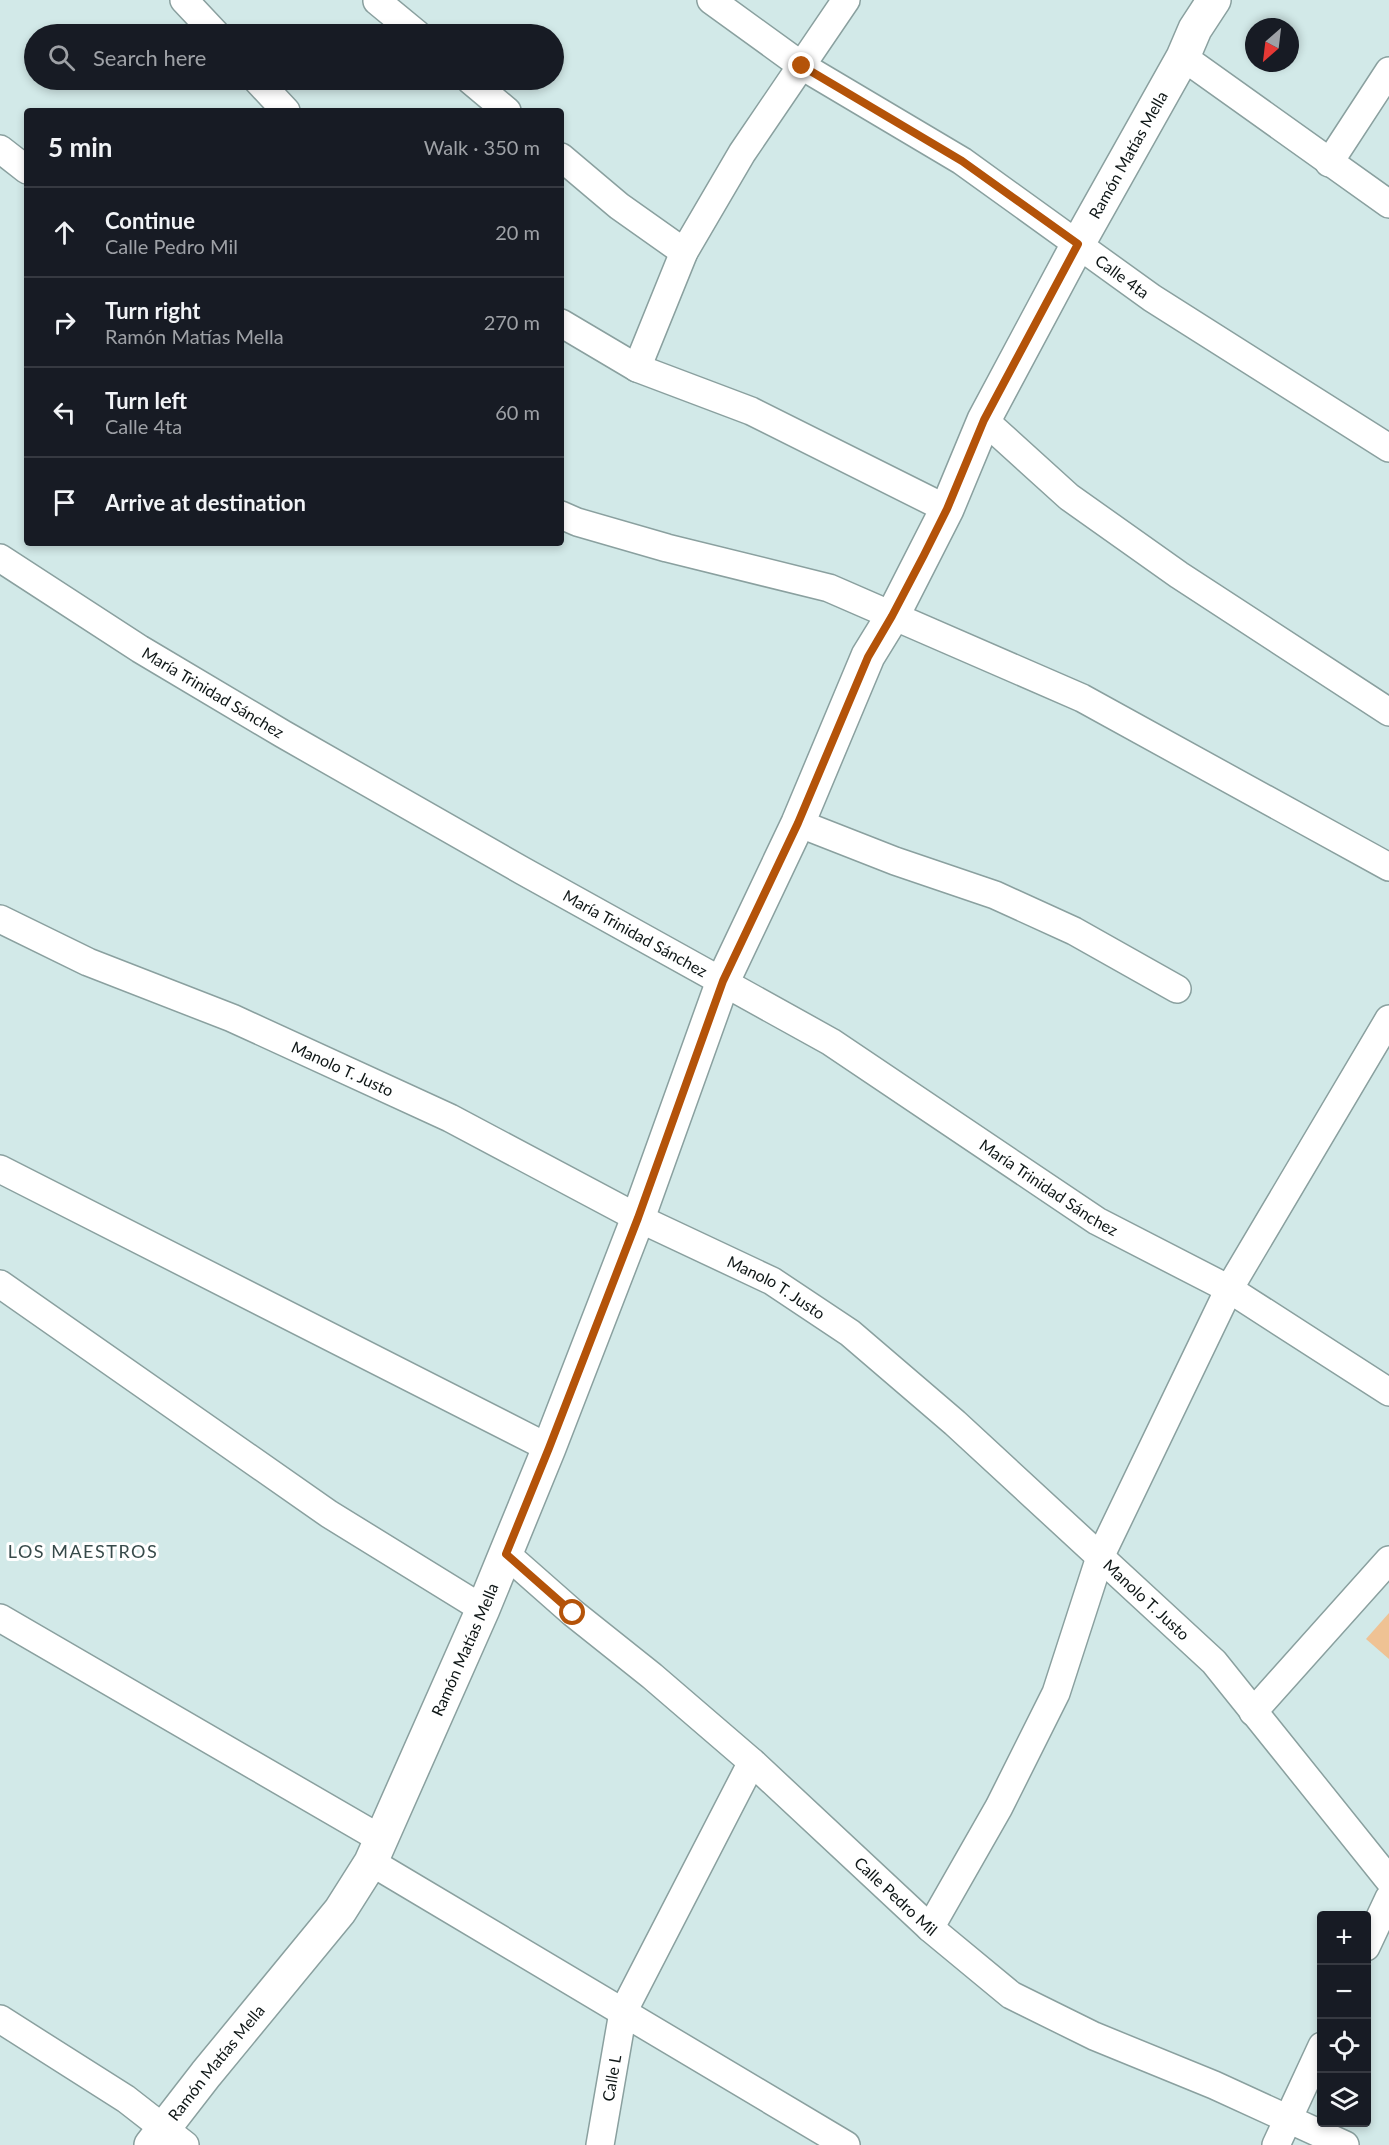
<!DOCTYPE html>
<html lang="en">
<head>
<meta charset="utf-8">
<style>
  body { margin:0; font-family:Lato,sans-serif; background:#242831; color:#f1f3f6 }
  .controls { position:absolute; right:18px; bottom:18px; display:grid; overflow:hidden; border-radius:6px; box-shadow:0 3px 9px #0003 }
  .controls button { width:54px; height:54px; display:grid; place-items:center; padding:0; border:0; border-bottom:2px solid #363941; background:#171b24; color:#f1f3f6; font:30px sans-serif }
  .compass { position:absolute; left:1245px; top:18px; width:54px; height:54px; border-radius:50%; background:#171b24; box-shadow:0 3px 9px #0003; rotate:208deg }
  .stop { position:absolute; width:18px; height:18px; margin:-14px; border:4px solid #b45309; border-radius:50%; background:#fff }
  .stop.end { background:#b45309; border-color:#fff; box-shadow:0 2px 6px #0008 }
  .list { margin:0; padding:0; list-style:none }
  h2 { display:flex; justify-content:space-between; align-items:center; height:78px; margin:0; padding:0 24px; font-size:26px }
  h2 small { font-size:20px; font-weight:400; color:#9ea1a6 }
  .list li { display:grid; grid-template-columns:39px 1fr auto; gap:18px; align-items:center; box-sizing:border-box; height:90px; padding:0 24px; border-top:2px solid #363941 }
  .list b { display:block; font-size:22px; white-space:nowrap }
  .list p { margin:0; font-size:20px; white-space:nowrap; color:#9ea1a6 }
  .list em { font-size:20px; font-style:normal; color:#9ea1a6 }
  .icon { flex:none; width:33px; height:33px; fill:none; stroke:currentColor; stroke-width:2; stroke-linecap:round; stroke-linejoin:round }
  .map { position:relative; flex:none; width:1389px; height:2145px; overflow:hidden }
  .search { position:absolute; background:#171b24; box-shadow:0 3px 9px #0003; left:24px; top:24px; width:540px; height:66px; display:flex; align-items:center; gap:15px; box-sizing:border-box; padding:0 21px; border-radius:33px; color:#9ea1a6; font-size:22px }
  .panel { position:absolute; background:#171b24; box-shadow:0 3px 9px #0003; left:24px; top:108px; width:540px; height:438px; border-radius:6px }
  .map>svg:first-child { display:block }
</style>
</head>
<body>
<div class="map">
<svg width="1389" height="2145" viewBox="0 0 1389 2145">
  <rect width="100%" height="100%" fill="#d2e9e8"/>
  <path fill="#efc294" d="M1389,1613V1659L1366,1639Z"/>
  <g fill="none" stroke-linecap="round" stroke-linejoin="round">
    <defs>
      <g id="minor">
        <path d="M184,0L216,34"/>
        <path id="s1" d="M711,0L802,66L962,161L1152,298L1389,448"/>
        <path d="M377,1L417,34"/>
        <path d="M1183,57L1389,204"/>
        <path d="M257,80L286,111"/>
        <path d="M470,80L507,111"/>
        <path d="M0,149L27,170"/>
        <path d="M561,157L619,206L684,252"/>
        <path d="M1329,163L1389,71"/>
        <path d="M561,323L637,368L751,411L947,509"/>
        <path d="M637,368L684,252L742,153L846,0"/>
        <path d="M984,420L1069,497L1179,575L1389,712"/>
        <path d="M561,515L577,522L667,548L829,588L1082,698L1389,867"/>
        <path id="s2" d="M0,558L140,649L283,734L523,871L831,1042L1097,1221L1229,1289L1389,1392"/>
        <path d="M798,823L895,861L995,895L1074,931L1177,989"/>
        <path id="s3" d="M0,919L88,962L232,1018L450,1118L638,1218L772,1281L850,1333L955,1423L1214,1662L1389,1880"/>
        <path d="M0,1169L549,1448"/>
        <path d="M0,1284L329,1514L483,1609"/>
        <path id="s4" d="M506,1554L573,1613L652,1676L752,1762L930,1928L1011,1995L1094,2036L1214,2085L1345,2145"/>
        <path d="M0,1618L381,1839"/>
        <path d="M1253,1712L1389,1560"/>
        <path d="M371,1862L846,2145"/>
        <path d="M930,1928L999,1807L1056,1693L1100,1557L1229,1289L1389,1019"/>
        <path d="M1366,1947L1389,1898"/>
        <path d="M0,2019L126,2099L185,2145"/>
        <path id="s5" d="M600,2145L623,2012L752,1762"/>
        <path d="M1276,2145L1322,2046"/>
      </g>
      <g id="tertiary">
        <path id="s6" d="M151,2145L206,2074L340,1911L371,1862L483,1609L549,1448L638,1218L723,981L798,823L868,656L892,617L947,509L984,420L1078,244L1183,57L1195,29L1214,0"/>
      </g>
    </defs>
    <use href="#minor" stroke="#8aa09f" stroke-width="30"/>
    <use href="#tertiary" stroke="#8aa09f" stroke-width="36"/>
    <use href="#minor" stroke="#fff" stroke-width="27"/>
    <use href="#tertiary" stroke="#fff" stroke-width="33"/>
  </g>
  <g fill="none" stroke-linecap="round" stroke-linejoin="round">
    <path stroke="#b45309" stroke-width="8" d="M573,1613L506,1554L549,1448L638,1218L723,981L798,823L868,657L892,616L924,555L947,509L984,420L1078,244L962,161L802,66"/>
  </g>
  <g text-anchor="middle" stroke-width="6" stroke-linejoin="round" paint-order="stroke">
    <g font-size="16" fill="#0e1616" stroke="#fff">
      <text dy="6" stroke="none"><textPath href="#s6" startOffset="2229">Ramón Matías Mella</textPath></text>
      <text dy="6" stroke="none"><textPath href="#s1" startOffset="496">Calle 4ta</textPath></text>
      <text dy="6" stroke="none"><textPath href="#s2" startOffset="252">María Trinidad Sánchez</textPath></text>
      <text dy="6" stroke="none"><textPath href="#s2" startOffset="738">María Trinidad Sánchez</textPath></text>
      <text dy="6" stroke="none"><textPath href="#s3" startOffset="374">Manolo T. Justo</textPath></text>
      <text dy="6" stroke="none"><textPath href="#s2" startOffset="1224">María Trinidad Sánchez</textPath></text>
      <text dy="6" stroke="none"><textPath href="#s3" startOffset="860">Manolo T. Justo</textPath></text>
      <text dy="6" stroke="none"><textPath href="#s3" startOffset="1346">Manolo T. Justo</textPath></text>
      <text dy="6" stroke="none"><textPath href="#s6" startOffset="591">Ramón Matías Mella</textPath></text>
      <text dy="6" stroke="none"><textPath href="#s4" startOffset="519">Calle Pedro Mil</textPath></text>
      <text dy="6" stroke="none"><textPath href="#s6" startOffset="105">Ramón Matías Mella</textPath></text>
      <text dy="6" stroke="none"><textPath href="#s5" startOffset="68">Calle L</textPath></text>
    </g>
    <g font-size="18" letter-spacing="1.5" fill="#374a4a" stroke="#fff">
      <text x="83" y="1558">LOS MAESTROS</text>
    </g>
  </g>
</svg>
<div class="controls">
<button>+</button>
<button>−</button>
<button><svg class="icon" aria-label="locate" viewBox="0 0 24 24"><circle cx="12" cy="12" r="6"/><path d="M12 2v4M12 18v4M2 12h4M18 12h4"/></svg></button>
<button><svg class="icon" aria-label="layers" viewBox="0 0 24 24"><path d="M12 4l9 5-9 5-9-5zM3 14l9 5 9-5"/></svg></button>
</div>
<svg class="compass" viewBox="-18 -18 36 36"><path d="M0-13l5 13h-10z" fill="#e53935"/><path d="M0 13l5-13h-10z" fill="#9ea1a6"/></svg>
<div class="stop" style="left:573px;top:1613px"></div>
<div class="stop end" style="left:802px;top:66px"></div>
<div class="search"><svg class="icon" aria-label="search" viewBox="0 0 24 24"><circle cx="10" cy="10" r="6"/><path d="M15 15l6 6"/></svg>Search here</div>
<section class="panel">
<h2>5 min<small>Walk · 350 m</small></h2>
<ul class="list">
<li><svg class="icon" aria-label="ahead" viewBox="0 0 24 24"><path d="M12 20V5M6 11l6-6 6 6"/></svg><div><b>Continue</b><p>Calle Pedro Mil</p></div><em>20 m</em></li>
<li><svg class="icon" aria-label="right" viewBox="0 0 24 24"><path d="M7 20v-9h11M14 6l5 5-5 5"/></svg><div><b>Turn right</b><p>Ramón Matías Mella</p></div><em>270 m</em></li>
<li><svg class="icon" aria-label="left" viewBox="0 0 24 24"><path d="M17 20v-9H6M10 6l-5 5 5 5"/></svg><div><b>Turn left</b><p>Calle 4ta</p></div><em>60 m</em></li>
<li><svg class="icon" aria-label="arrive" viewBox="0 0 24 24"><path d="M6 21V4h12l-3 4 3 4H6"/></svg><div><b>Arrive at destination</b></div></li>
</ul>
</section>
</div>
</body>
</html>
